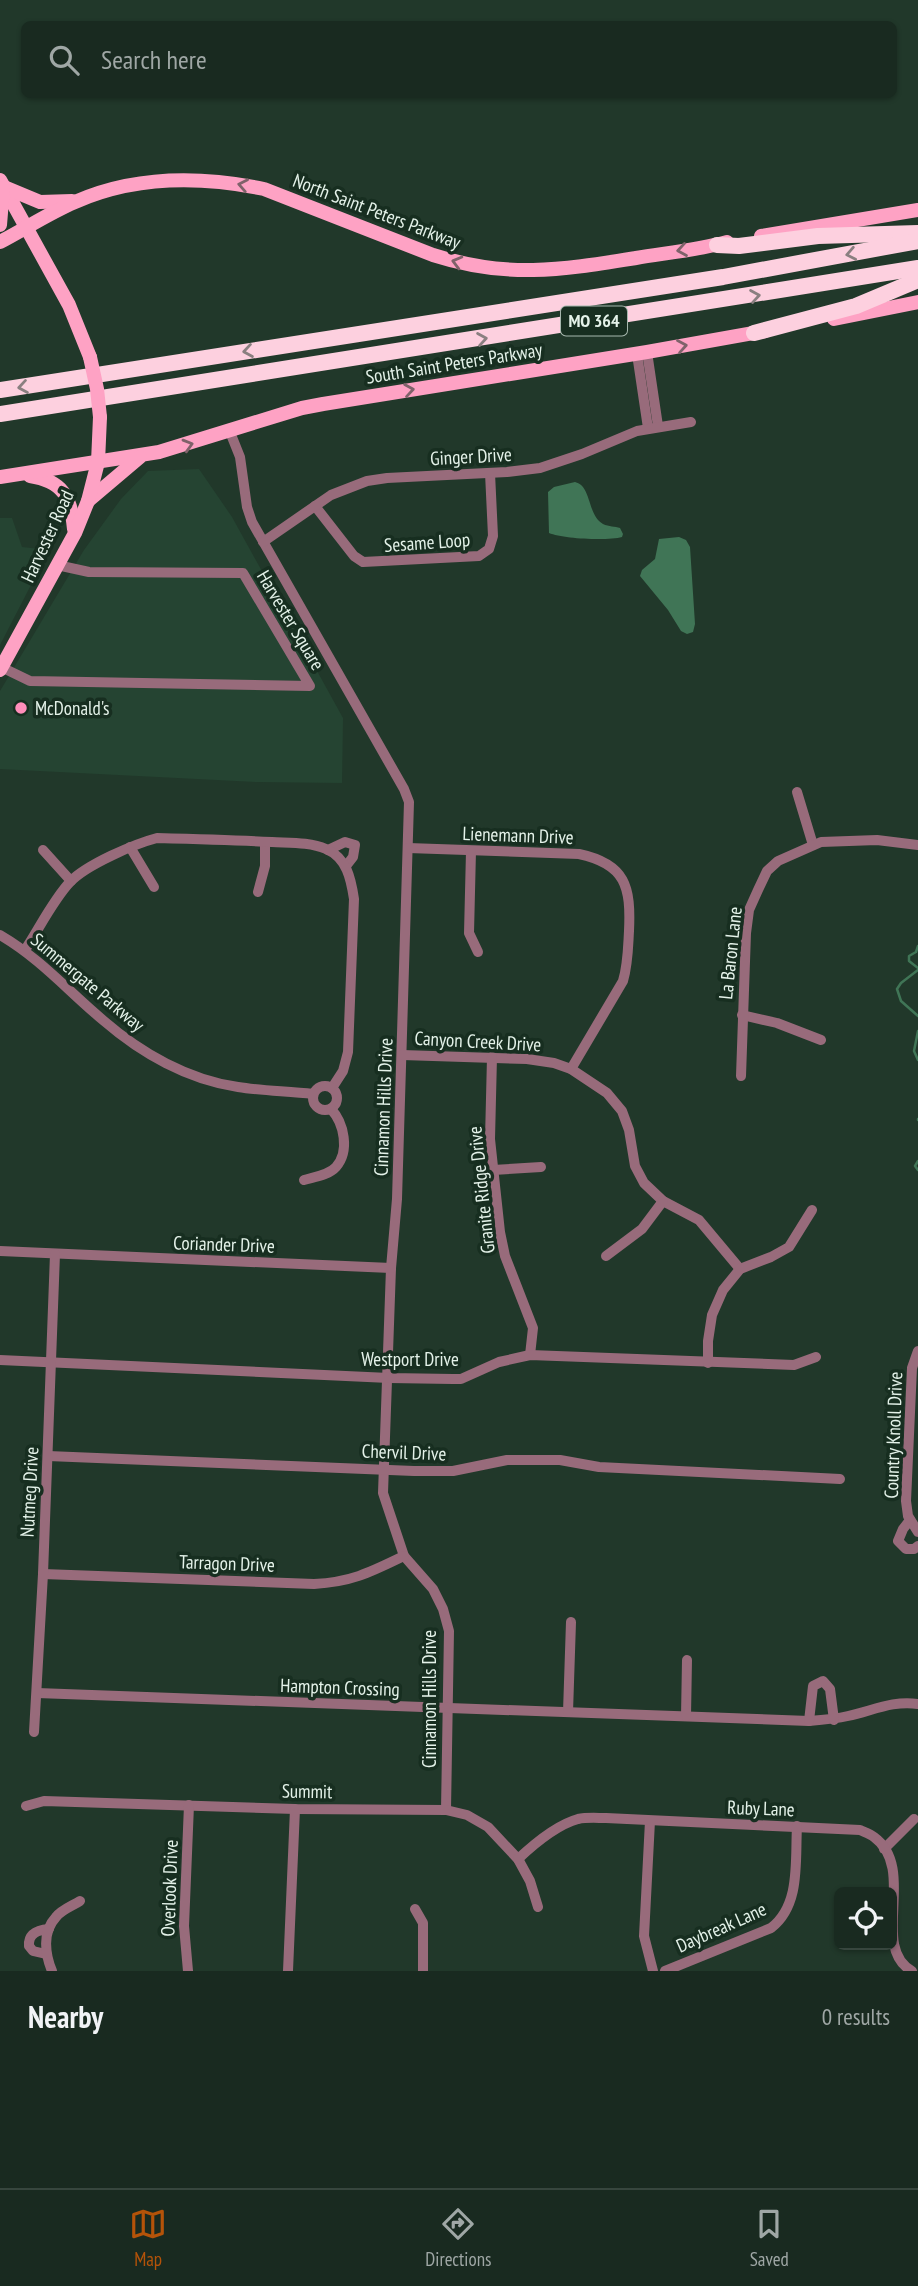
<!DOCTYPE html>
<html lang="en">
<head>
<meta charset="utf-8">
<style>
  body { margin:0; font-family:"PT Sans Narrow",sans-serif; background:#26362d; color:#f1f3f6 }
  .controls { position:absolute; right:21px; bottom:21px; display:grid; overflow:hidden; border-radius:10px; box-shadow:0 2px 5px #0004 }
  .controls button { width:63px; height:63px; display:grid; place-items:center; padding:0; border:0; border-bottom:2px solid #37463e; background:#192a20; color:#f1f3f6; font:35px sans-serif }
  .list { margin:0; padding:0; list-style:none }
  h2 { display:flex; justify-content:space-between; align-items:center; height:91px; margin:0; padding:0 28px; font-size:30px }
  h2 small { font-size:23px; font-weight:400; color:#9fa7a5 }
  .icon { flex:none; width:38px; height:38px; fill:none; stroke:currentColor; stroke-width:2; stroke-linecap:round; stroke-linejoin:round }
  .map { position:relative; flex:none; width:918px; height:1971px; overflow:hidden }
  .search { position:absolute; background:#192a20; box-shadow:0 2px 5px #0004; left:21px; right:21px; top:21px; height:77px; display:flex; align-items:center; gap:18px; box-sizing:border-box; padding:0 24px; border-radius:10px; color:#9fa7a5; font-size:26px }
  .sheet { height:217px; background:#192a20 }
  nav { display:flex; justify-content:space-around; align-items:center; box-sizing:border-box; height:98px; border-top:2px solid #37463e; background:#192a20; font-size:19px; color:#9fa7a5 }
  nav a { display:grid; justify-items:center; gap:4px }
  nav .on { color:#b45309 }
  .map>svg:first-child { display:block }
</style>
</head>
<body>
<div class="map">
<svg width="918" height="1971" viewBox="0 0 918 1971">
  <rect width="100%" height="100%" fill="#21382a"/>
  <g fill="#254432">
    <path d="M199,469L232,517L343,718L342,783L256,782L0,769V691L84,550L121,499L148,471Z"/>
    <path d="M0,518H12L22,547L49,550L0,645Z"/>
  </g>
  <g fill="#407556">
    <path d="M575,482C592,486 587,515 603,524C609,527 615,526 620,528L623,534L622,537C608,541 563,539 549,533L548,492L554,487Z"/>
    <path d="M679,537L686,540L690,547L695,624L693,632L687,634L681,631L668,610L640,576L642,570L655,559L659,539Z"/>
  </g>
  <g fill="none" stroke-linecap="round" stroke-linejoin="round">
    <g stroke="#407556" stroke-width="2.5">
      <path d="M918,968L909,961V956L916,952L918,946"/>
      <path d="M918,970L901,983L897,989L901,1001L918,1016"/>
      <path d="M918,1031L914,1051L918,1060"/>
      <path d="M918,1119V1120"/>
      <path d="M918,1161L915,1166L918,1170"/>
    </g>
    <g stroke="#986b7b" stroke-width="10">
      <path d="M647,352L658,426"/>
      <path d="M637,354L648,428"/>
      <path d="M230,432L240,457L247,507L252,522L404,789L409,802L397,1199L391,1268L383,1493L404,1556L433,1589L443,1609L449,1631L446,1810"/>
      <path d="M315,506L354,556L363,562L479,556L489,549L493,536L490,473"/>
      <path d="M263,542L331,495L367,481L387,478L507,472L540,468L582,454L637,431L691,422"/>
      <path d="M1,667L30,681L310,686L243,573L89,572L57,565"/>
      <path d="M797,792L813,845"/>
      <path d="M130,847L154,887"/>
      <path d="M408,848L579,854C626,864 631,887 629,931C628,948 628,964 623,981L571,1069"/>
      <path d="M43,850L71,881"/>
      <path d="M328,850L345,842L355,845L353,857L346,866"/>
      <path d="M471,851L469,933L478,952"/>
      <path d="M258,892L265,866V842"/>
      <path d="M0,935C41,959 68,991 104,1021C141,1053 188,1080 238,1087C262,1091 288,1091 313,1094"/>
      <path d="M25,950C39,929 53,900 70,882C86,865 134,844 157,838C195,839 233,840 272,842C289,843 310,842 326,849C347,858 351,879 354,899L348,1052L343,1071L332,1088"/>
      <path d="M742,1015L777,1023L821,1040"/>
      <path d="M402,1055L527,1059L554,1063L571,1069L607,1093L622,1111L629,1130L635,1166L644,1183L663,1201L699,1220L740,1269"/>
      <path d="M492,1057L490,1139L500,1232L505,1256L533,1328L530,1355"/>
      <path d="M741,1076L746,933L749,910L758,890L767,871L778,861L821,842L877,840L918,845"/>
      <circle cx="325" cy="1098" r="12"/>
      <path d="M493,1170L541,1167"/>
      <path d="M304,1180C314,1177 329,1175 336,1167C350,1151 344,1123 331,1109"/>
      <path d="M0,1251L391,1268"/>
      <path d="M606,1256L642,1229L663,1201"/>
      <path d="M918,1351L912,1368L906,1501L908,1516L918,1532"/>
      <path d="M0,1360L389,1378L453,1379H461L499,1362L530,1355L794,1365L816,1357"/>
      <path d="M708,1363V1341L712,1315L723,1290L740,1269L771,1257L789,1247L812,1210"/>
      <path d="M48,1456L414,1471H453L507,1460H560L599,1467L840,1479"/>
      <path d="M910,1520L903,1529L898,1541L906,1549H914L918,1546"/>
      <path d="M43,1574L314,1584C352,1582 371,1572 404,1556"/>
      <path d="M37,1693L809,1721C822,1720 835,1719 848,1716C872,1711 893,1700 918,1704"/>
      <path d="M568,1712L571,1622"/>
      <path d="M686,1716L687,1660"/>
      <path d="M809,1721L813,1686L823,1681L830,1689L834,1720"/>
      <path d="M34,1732L43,1574L55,1254"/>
      <path d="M26,1806L44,1801L295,1809L446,1810L467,1815L488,1827L518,1859L530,1881L538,1907"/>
      <path d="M650,1821L644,1936L653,1971"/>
      <path d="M884,1849L914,1819"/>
      <path d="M518,1859C534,1844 556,1825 578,1819C587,1817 597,1818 606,1818L860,1830C864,1832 870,1834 874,1837C918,1869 869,1947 912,1971"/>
      <path d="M415,1909L423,1923V1971"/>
      <path d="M46,1954L33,1951L29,1946C28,1933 38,1930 49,1929"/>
      <path d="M52,1971C45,1954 42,1932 56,1917C61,1910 72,1906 80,1901"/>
      <path d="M188,1971L184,1926L189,1805"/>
      <path d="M288,1971L295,1809"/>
      <path d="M665,1971L771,1928C801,1905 795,1861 797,1826"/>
    </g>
    <g stroke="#fea2c4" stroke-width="14">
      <path d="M0,180L69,305L90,357"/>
      <path d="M4,187L40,202L72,201"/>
      <path d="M0,225L3,188"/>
      <path d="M761,236L918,210"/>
      <path d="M0,242C25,229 49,213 75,202C136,175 201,176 264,189L433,255C508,279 561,270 636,258C666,253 697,250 727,242"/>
      <path d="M834,319L918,302"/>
      <path d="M30,476C63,481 71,497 74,529"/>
      <path d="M0,477L159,452L302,408L323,404L647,352L765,331"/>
      <path d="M88,501L140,457"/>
      <path d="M0,670L75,533L88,501L98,462L100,417"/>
    </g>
    <g stroke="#fdd0df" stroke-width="16">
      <path d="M717,245L739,246L818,236L918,233"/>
      <path d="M754,333L856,306L918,280"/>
      <path d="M0,390L723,277L918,241"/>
      <path d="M0,414L918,268"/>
    </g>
    <path stroke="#fea2c4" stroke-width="14" d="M90,357L97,389L100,417"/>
  </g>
  <defs><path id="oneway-chevron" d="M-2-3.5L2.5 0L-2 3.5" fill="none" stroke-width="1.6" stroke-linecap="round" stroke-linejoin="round" transform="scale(1.75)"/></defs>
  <g stroke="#7f626a">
    <use href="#oneway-chevron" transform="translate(243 185) rotate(-169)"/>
    <use href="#oneway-chevron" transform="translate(682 250) rotate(171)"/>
    <use href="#oneway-chevron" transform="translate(457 262) rotate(-165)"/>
    <use href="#oneway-chevron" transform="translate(682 346) rotate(-10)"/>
    <use href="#oneway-chevron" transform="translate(409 390) rotate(-9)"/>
    <use href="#oneway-chevron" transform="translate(188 445) rotate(-16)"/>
  </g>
  <g stroke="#8a7f80">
    <use href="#oneway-chevron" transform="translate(851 254) rotate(169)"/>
    <use href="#oneway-chevron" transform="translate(755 296) rotate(-9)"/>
    <use href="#oneway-chevron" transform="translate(482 339) rotate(-9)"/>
    <use href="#oneway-chevron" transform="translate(248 351) rotate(171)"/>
    <use href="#oneway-chevron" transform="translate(23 387) rotate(171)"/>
  </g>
  <circle fill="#ff8eba" stroke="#172e20" stroke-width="2.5" cx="21" cy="708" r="7"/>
  <g text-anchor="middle" stroke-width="7" stroke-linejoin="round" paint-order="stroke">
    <rect fill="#172e20" stroke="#a6b7ad" stroke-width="2" x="561" y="306.5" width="66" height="29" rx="5"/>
    <g font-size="18" font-weight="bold" fill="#e4f2e9">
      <text x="594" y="327">MO 364</text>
    </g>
    <g font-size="19" fill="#e4f2e9" stroke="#172e20">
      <text transform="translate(377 211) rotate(21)" y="7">North Saint Peters Parkway</text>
      <text transform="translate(454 363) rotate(-9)" y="7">South Saint Peters Parkway</text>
      <text transform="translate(471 456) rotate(-3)" y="7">Ginger Drive</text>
      <text transform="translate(47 536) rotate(-65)" y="7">Harvester Road</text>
      <text transform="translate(427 542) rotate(-4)" y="7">Sesame Loop</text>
      <text transform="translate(291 620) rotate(59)" y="7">Harvester Square</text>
      <text transform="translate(518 835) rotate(2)" y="7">Lienemann Drive</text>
      <text transform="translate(730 953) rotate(-84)" y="7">La Baron Lane</text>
      <text transform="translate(88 982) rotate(40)" y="7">Summergate Parkway</text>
      <text transform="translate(478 1041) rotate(3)" y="7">Canyon Creek Drive</text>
      <text transform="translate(383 1107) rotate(-88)" y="7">Cinnamon Hills Drive</text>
      <text transform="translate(481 1190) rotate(-96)" y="7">Granite Ridge Drive</text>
      <text transform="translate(224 1244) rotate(2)" y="7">Coriander Drive</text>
      <text x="410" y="1366">Westport Drive</text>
      <text transform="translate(893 1435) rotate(-88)" y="7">Country Knoll Drive</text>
      <text transform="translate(404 1452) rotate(2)" y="7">Chervil Drive</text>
      <text transform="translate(29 1492) rotate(-87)" y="7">Nutmeg Drive</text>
      <text transform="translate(227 1563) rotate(2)" y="7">Tarragon Drive</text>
      <text transform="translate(340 1687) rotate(2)" y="7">Hampton Crossing</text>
      <text transform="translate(429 1699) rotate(-90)" y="7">Cinnamon Hills Drive</text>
      <text transform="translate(307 1791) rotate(1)" y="7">Summit</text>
      <text transform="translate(761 1808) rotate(2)" y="7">Ruby Lane</text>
      <text transform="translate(169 1888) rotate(-88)" y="7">Overlook Drive</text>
      <text transform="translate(721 1927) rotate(-24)" y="7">Daybreak Lane</text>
    </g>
    <g font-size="19" fill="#e4f2e9" stroke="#172e20" text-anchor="start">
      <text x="35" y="715">McDonald's</text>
    </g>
  </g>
</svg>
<div class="controls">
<button><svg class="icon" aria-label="locate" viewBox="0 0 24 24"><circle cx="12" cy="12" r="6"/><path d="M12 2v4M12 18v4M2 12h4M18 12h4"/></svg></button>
</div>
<div class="search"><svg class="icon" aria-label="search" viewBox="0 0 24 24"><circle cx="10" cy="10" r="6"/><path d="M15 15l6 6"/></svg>Search here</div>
</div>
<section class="sheet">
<h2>Nearby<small>0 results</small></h2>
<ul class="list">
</ul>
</section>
<nav>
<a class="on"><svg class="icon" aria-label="map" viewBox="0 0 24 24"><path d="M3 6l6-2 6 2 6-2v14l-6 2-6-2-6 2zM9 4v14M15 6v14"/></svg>Map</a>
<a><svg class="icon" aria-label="directions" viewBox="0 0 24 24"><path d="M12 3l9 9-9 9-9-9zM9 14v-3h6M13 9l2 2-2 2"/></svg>Directions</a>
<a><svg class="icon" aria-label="saved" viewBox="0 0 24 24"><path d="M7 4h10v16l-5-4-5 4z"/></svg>Saved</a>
</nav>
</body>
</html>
